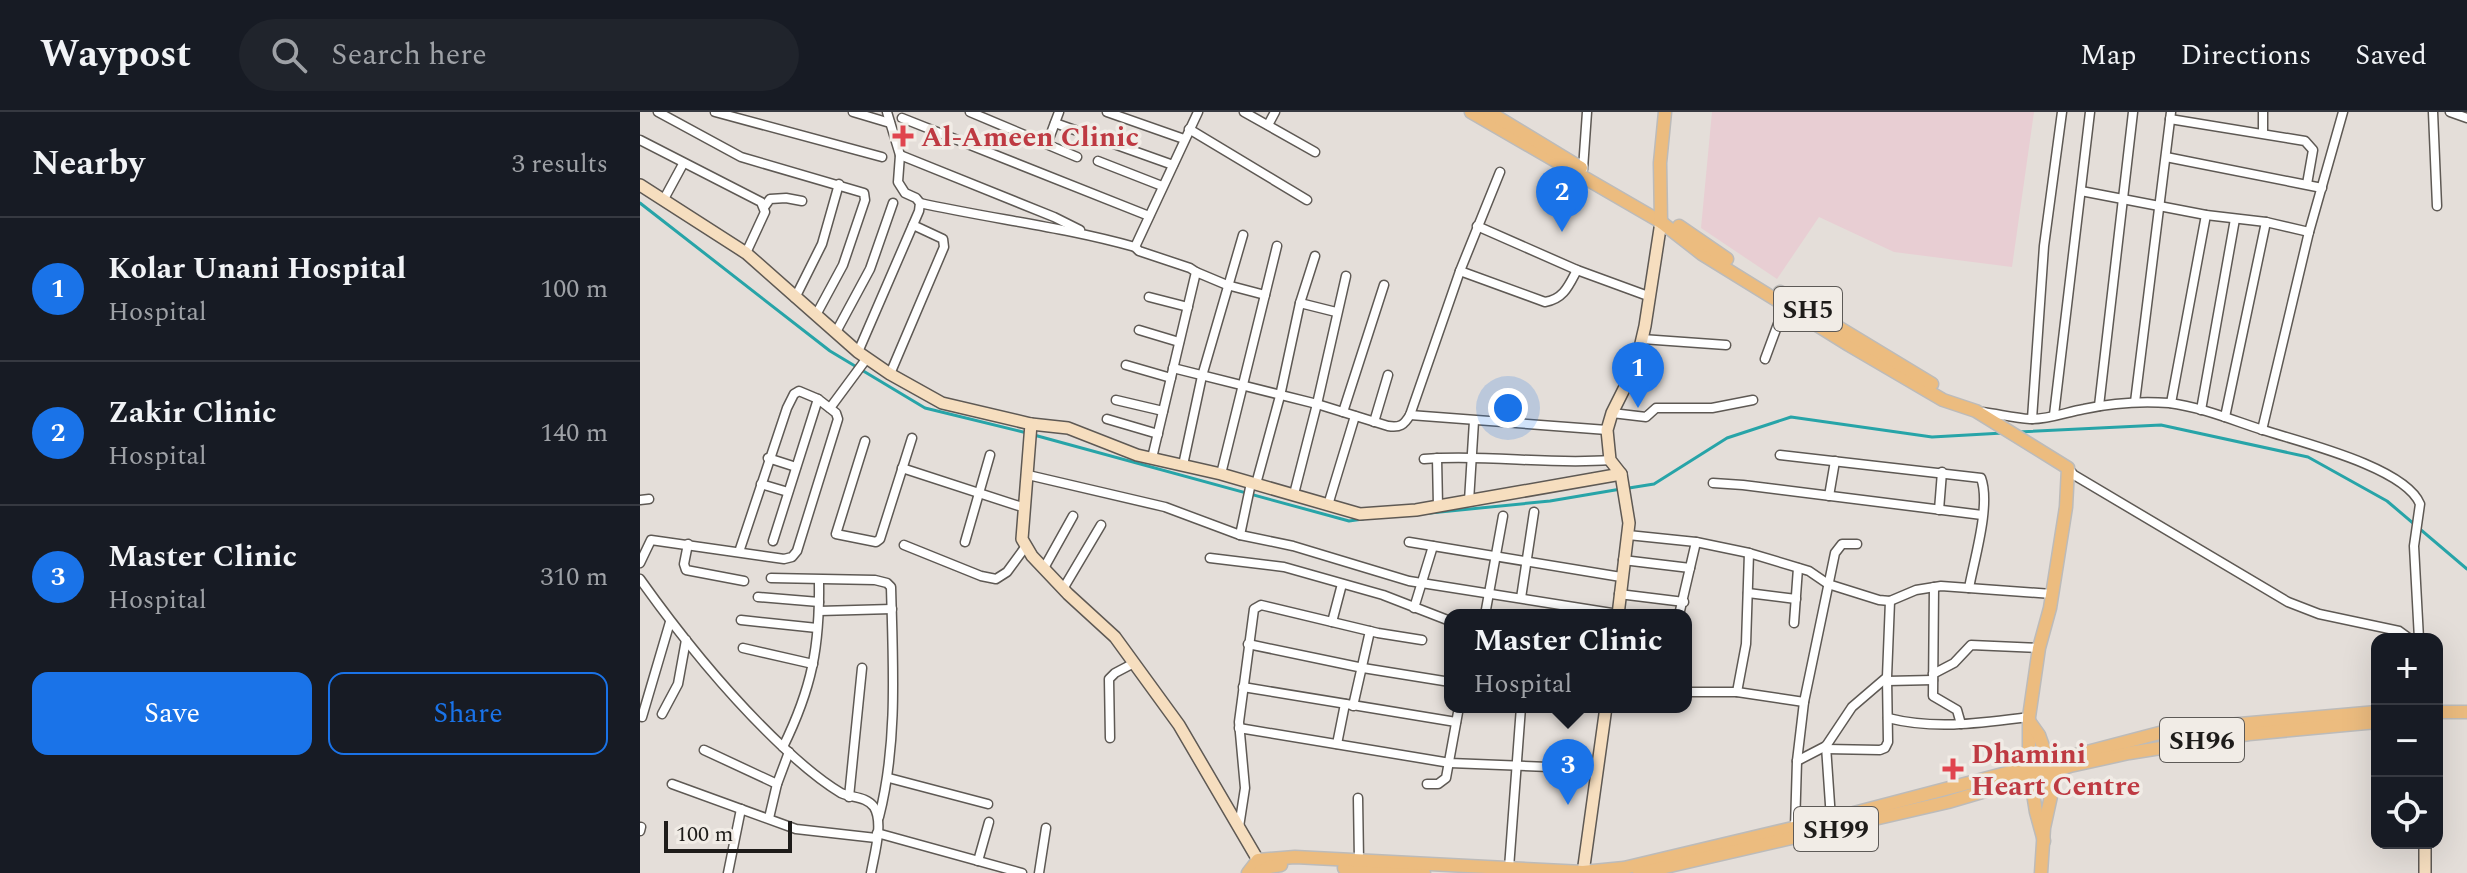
<!DOCTYPE html>
<html lang="en">
<head>
<meta charset="utf-8">
<style>
  body { margin:0; font-family:Spectral,serif; background:#20242c; color:#f1f3f6 }
  .controls { position:absolute; right:24px; bottom:24px; display:grid; overflow:hidden; border-radius:16px; box-shadow:0 8px 32px #0002 }
  .controls button { width:72px; height:72px; display:grid; place-items:center; padding:0; border:0; border-bottom:2px solid #363941; background:#171b24; color:#f1f3f6; font:40px sans-serif }
  .scale { position:absolute; left:24px; bottom:20px; width:128px; box-sizing:border-box; padding-left:8px; border:4px solid #1e1c1a; border-top:0; font-size:22px; line-height:28px; white-space:nowrap; color:#1e1c1a; -webkit-text-stroke:6px #f1ece6; paint-order:stroke }
  .you { position:absolute; left:868px; top:296px; width:28px; height:28px; margin:-20px; border:6px solid #fff; border-radius:50%; background:#1a73e8; box-shadow:0 0 0 12px #1a73e833 }
  .badge { display:grid; place-items:center; width:52px; height:52px; border-radius:50%; background:#1a73e8; color:#fff; font-size:26px; font-weight:700 }
  .pin { position:absolute; translate:-50% -66px; filter:drop-shadow(0 2px 4px #0008) }
  .pin::after { content:''; position:absolute; top:42px; width:28px; height:24px; background:inherit; clip-path:polygon(0 0,100% 0,50% 100%) }
  .popup { position:absolute; left:804px; top:497px; width:248px; height:104px; box-sizing:border-box; display:grid; place-content:center; border-radius:16px; background:#171b24; filter:drop-shadow(0 2px 6px #0005); font-size:26px; white-space:nowrap; color:#9ea1a6 }
  .popup b { font-size:30px; color:#f1f3f6 }
  .popup::after { content:''; position:absolute; left:50%; top:100%; margin-left:-16px; border:16px solid transparent; border-top-color:#171b24 }
  .list { margin:0; padding:0; list-style:none }
  h2 { display:flex; justify-content:space-between; align-items:center; height:104px; margin:0; padding:0 32px; font-size:34px }
  h2 small { font-size:26px; font-weight:400; color:#9ea1a6 }
  .list li { display:grid; grid-template-columns:52px 1fr auto; gap:24px; align-items:center; box-sizing:border-box; height:144px; padding:0 32px; border-top:2px solid #363941 }
  .list b { display:block; font-size:30px; white-space:nowrap }
  .list p { margin:0; font-size:26px; white-space:nowrap; color:#9ea1a6 }
  .list em { font-size:26px; font-style:normal; color:#9ea1a6 }
  .actions { display:flex; gap:16px; padding:24px 32px }
  .actions a { flex:1; padding:18px 0; border:2px solid #1a73e8; border-radius:16px; text-align:center; font-size:28px; color:#1a73e8 }
  .actions .main { background:#1a73e8; color:#fff }
  .icon { flex:none; width:44px; height:44px; fill:none; stroke:currentColor; stroke-width:2; stroke-linecap:round; stroke-linejoin:round }
  .map { position:relative; flex:none; width:1827px; height:761px; overflow:hidden }
  header { display:flex; align-items:center; gap:48px; box-sizing:border-box; height:112px; padding:0 40px; background:#171b24; border-bottom:2px solid #363941 }
  header strong { font-size:38px }
  nav { display:flex; gap:44px; margin-inline-start:auto; font-size:28px }
  .search { width:560px; height:72px; background:#20242c; display:flex; align-items:center; gap:20px; box-sizing:border-box; padding:0 28px; border-radius:44px; color:#9ea1a6; font-size:30px }
  main { display:flex }
  aside { flex:1; background:#171b24 }
  .map>svg:first-child { display:block }
</style>
</head>
<body>
<header>
<strong>Waypost</strong>
<div class="search"><svg class="icon" aria-label="search" viewBox="0 0 24 24"><circle cx="10" cy="10" r="6"/><path d="M15 15l6 6"/></svg>Search here</div>
<nav><a>Map</a><a>Directions</a><a>Saved</a></nav>
</header>
<main>
<aside>
<h2>Nearby<small>3 results</small></h2>
<ul class="list">
<li><span class="badge">1</span><div><b>Kolar Unani Hospital</b><p>Hospital</p></div><em>100 m</em></li>
<li><span class="badge">2</span><div><b>Zakir Clinic</b><p>Hospital</p></div><em>140 m</em></li>
<li><span class="badge">3</span><div><b>Master Clinic</b><p>Hospital</p></div><em>310 m</em></li>
</ul>
<div class="actions"><a class="main">Save</a><a>Share</a></div>
</aside>
<div class="map">
<svg width="1827" height="761" viewBox="0 0 1827 761">
  <rect width="100%" height="100%" fill="#e4ded9"/>
  <path fill="#e8ced3" d="M1072,0H1394L1372,155L1254,140L1179,105L1137,167L1061,116Z"/>
  <g fill="none" stroke-linecap="round" stroke-linejoin="round">
    <g stroke="#27a4a8" stroke-width="3">
      <path d="M0,91L190,239L285,296L387,321"/>
      <path d="M1378,320L1521,313L1668,345L1747,389L1827,457"/>
      <path d="M394,323L709,409L723,407"/>
      <path d="M989,376L1014,372L1087,326L1151,305L1292,325L1363,321"/>
      <path d="M790,401L910,389L981,377"/>
    </g>
    <defs>
      <g id="street">
        <path d="M18,0L101,45L224,81L225,88L203,153L176,203"/>
        <path d="M75,0L242,45"/>
        <path d="M213,0L250,11"/>
        <path d="M330,0L437,45"/>
        <path d="M467,0L544,27"/>
        <path d="M604,0L675,40"/>
        <path d="M1623,0V21"/>
        <path d="M1793,0L1797,94"/>
        <path d="M1810,0L1827,6"/>
        <path d="M262,6L509,104"/>
        <path d="M1530,7L1665,29L1673,38L1667,72"/>
        <path d="M415,11L533,53"/>
        <path d="M628,13L635,0"/>
        <path d="M549,17L667,88"/>
        <path d="M0,28L121,90L125,100L106,141"/>
        <path d="M407,32L419,0"/>
        <path d="M260,43L414,105L440,118"/>
        <path d="M1526,45L1682,76"/>
        <path d="M458,49L522,74"/>
        <path d="M943,57L947,0"/>
        <path d="M1441,79L1566,103L1626,110L1669,120"/>
        <path d="M24,87L43,52"/>
        <path d="M280,91C352,107 424,115 495,135"/>
        <path d="M125,94L130,87L146,86L162,89"/>
        <path d="M837,114L937,158L1008,184"/>
        <path d="M820,159L905,190C924,187 929,173 937,158"/>
        <path d="M556,160L587,173L625,183"/>
        <path d="M509,185L548,195"/>
        <path d="M155,186L182,132L199,72"/>
        <path d="M660,191L696,200"/>
        <path d="M499,218L539,230"/>
        <path d="M196,220L230,157L253,91"/>
        <path d="M1002,227L1086,233"/>
        <path d="M218,240L279,99L280,91L276,86L265,81L258,70L260,43L247,0"/>
        <path d="M1125,247L1145,193"/>
        <path d="M486,253L531,266"/>
        <path d="M533,256L677,292L748,314C760,316 764,313 770,303L820,159L860,60"/>
        <path d="M250,262L304,135L303,127L273,113"/>
        <path d="M476,288L523,299"/>
        <path d="M1495,290L1531,0"/>
        <path d="M1531,291L1566,103"/>
        <path d="M1459,294L1493,0"/>
        <path d="M190,296L227,246"/>
        <path d="M1561,298L1595,107"/>
        <path d="M703,300L744,173"/>
        <path d="M1342,300C1358,302 1375,306 1390,307C1407,308 1427,300 1444,297C1472,291 1501,289 1529,291C1561,295 1592,308 1623,318C1660,330 1765,355 1780,392L1774,434L1779,527"/>
        <path d="M972,301L1006,305L1016,296H1072L1113,288"/>
        <path d="M770,303L967,318"/>
        <path d="M1414,303L1450,0"/>
        <path d="M1585,305L1626,110"/>
        <path d="M467,307L518,322"/>
        <path d="M1392,307L1404,134L1422,0"/>
        <path d="M734,310L748,263"/>
        <path d="M1622,318L1669,120L1703,0"/>
        <path d="M225,329L196,422L236,430L240,427L272,326"/>
        <path d="M1140,343L1341,366C1351,393 1334,448 1329,476"/>
        <path d="M128,346L156,355"/>
        <path d="M512,346L556,160L550,156L499,139L495,135L558,0"/>
        <path d="M797,346L798,394"/>
        <path d="M784,347C846,342 908,353 970,348"/>
        <path d="M543,353L562,264L603,123"/>
        <path d="M262,356L385,396"/>
        <path d="M1428,356L1434,363L1648,490L1679,502L1759,519L1770,527"/>
        <path d="M581,362L637,134"/>
        <path d="M388,363L525,395L600,423L653,434L769,469L978,502"/>
        <path d="M1073,371L1103,373L1342,403"/>
        <path d="M121,372L148,380"/>
        <path d="M616,372L640,284L660,191L675,144"/>
        <path d="M654,382L677,292L706,164"/>
        <path d="M1189,384L1195,349"/>
        <path d="M0,388L9,387"/>
        <path d="M829,389L834,309"/>
        <path d="M688,393L715,304"/>
        <path d="M1299,398L1302,360"/>
        <path d="M600,423L611,371"/>
        <path d="M988,423L1056,430L1109,441L1169,459L1188,472L1239,488L1250,489L1276,478L1301,474L1412,482"/>
        <path d="M133,429L178,287"/>
        <path d="M325,430L350,343"/>
        <path d="M769,430L981,465"/>
        <path d="M48,432L44,452L46,458L104,469"/>
        <path d="M264,433L341,464L356,467L367,460L386,434"/>
        <path d="M570,446L644,455L743,483L810,509"/>
        <path d="M983,448L1050,456"/>
        <path d="M0,451L11,428L144,447L152,445L157,439L198,307L196,301L178,287L159,279L154,282L147,296L99,440"/>
        <path d="M404,456L433,404"/>
        <path d="M131,466L235,468L247,471L251,475C253,551 258,631 239,705"/>
        <path d="M0,467C42,526 90,585 143,635C160,651 181,669 201,681C212,686 226,684 234,695C244,711 234,743 231,761"/>
        <path d="M1294,475L1293,584L1317,598L1321,612"/>
        <path d="M423,477L461,413"/>
        <path d="M1108,481L1156,487"/>
        <path d="M979,482L1044,490"/>
        <path d="M118,485L179,490"/>
        <path d="M881,486L894,400"/>
        <path d="M774,496L793,434"/>
        <path d="M179,499L252,497"/>
        <path d="M845,503L863,404"/>
        <path d="M1039,503L1056,430"/>
        <path d="M101,508L177,516"/>
        <path d="M692,510L702,472"/>
        <path d="M1154,511L1158,456"/>
        <path d="M608,532L723,556L810,570"/>
        <path d="M103,536L173,552"/>
        <path d="M1293,562L1314,551L1331,533L1399,536"/>
        <path d="M1247,569L1293,568"/>
        <path d="M603,575L816,610"/>
        <path d="M1046,580H1097L1164,590"/>
        <path d="M1097,580L1106,532L1109,441"/>
        <path d="M713,594L730,519"/>
        <path d="M22,602L38,572L46,528"/>
        <path d="M2,605L30,510"/>
        <path d="M1248,606C1295,618 1341,611 1389,605"/>
        <path d="M599,616L810,651L958,657"/>
        <path d="M470,626L469,567L475,561L494,551"/>
        <path d="M697,632L705,592"/>
        <path d="M1186,634L1191,707"/>
        <path d="M143,635C172,576 180,534 179,469"/>
        <path d="M1186,637L1240,638L1245,636L1248,630L1247,565"/>
        <path d="M64,638L137,672"/>
        <path d="M1157,649L1186,634L1212,595L1247,565L1250,489"/>
        <path d="M249,666L348,692"/>
        <path d="M32,672L156,717L236,726"/>
        <path d="M787,672H798L806,666L819,595"/>
        <path d="M209,685L222,556"/>
        <path d="M718,686L719,749"/>
        <path d="M129,706L137,672L149,640"/>
        <path d="M599,715L605,676L599,610L614,497L621,493L738,521L782,528"/>
        <path d="M1155,716L1157,649L1164,590L1195,441L1202,432H1217"/>
        <path d="M0,719L1,715"/>
        <path d="M237,721L382,761"/>
        <path d="M338,749L349,710"/>
        <path d="M869,756L881,595"/>
        <path d="M88,761L101,697"/>
        <path d="M399,761L406,716"/>
      </g>
      <g id="secondary">
        <path d="M0,73L106,141L218,240L250,262L302,291L391,312L382,427L392,444L428,482L475,525L539,613L618,748"/>
        <path d="M391,312L428,316L497,343L581,362L720,402L776,398L981,362"/>
        <path d="M978,503L989,411L981,362L970,348L967,318L972,301L996,253L1005,214L1021,110"/>
        <path d="M943,761L966,595"/>
        <path d="M1785,761V731"/>
      </g>
      <g id="primary">
        <path d="M831,0L1021,110L1062,142L1209,233L1303,288L1336,299L1428,356L1426,395L1410,496L1399,536L1389,605V656L1396,700L1404,729"/>
        <path d="M849,0L941,56"/>
        <path d="M1021,110L1020,51L1025,0"/>
        <path d="M1039,114L1087,147"/>
        <path d="M1140,180L1292,272"/>
        <path d="M1797,600H1827"/>
        <path d="M1389,609L1399,623L1412,660L1411,684L1404,716L1401,761"/>
        <path d="M704,756L784,761"/>
        <path d="M608,761L618,748L655,745L943,760L984,756L1191,707L1531,618L1737,600"/>
        <path d="M619,761L629,755L641,753"/>
        <path d="M999,761L1308,690L1430,654L1489,641L1609,622L1737,610"/>
      </g>
    </defs>
    <use href="#street" stroke="#5e5954" stroke-width="11"/>
    <use href="#secondary" stroke="#5e5954" stroke-width="14"/>
    <use href="#primary" stroke="#bcbbba" stroke-width="15"/>
    <use href="#street" stroke="#fff" stroke-width="8"/>
    <use href="#secondary" stroke="#f6debf" stroke-width="11"/>
    <use href="#primary" stroke="#ecbc7f" stroke-width="12"/>
  </g>
  <g fill="#e0444e" stroke="#f1ece6" stroke-width="3">
    <path d="M259 12h8v8h8v8h-8v8h-8v-8h-8v-8h8z"/>
    <path d="M1309 645h8v8h8v8h-8v8h-8v-8h-8v-8h8z"/>
  </g>
  <g text-anchor="middle" stroke-width="7" stroke-linejoin="round" paint-order="stroke">
    <g fill="#f1ece6" stroke="#5d5a57" stroke-width="2">
      <rect x="1134" y="175" width="68" height="44" rx="6"/>
      <rect x="1520" y="606" width="84" height="44" rx="6"/>
      <rect x="1154" y="695" width="84" height="44" rx="6"/>
    </g>
    <g font-size="26" font-weight="bold" fill="#1e1c1a">
      <text x="1168" y="206">SH5</text>
      <text x="1562" y="637">SH96</text>
      <text x="1196" y="726">SH99</text>
    </g>
    <g font-size="28" font-weight="bold" fill="#be3a42" stroke="#f1ece6" text-anchor="start">
      <text x="281" y="34">Al-Ameen Clinic</text>
      <text x="1331" y="651">Dhamini<tspan x="1331" dy="32">Heart Centre</tspan></text>
    </g>
  </g>
</svg>
<div class="controls">
<button>+</button>
<button>−</button>
<button><svg class="icon" aria-label="locate" viewBox="0 0 24 24"><circle cx="12" cy="12" r="6"/><path d="M12 2v4M12 18v4M2 12h4M18 12h4"/></svg></button>
</div>
<div class="scale">100 m</div>
<div class="you"></div>
<div class="pin badge" style="left:998px;top:296px">1</div>
<div class="pin badge" style="left:922px;top:120px">2</div>
<div class="pin badge" style="left:928px;top:693px">3</div>
<div class="popup"><b>Master Clinic</b>Hospital</div>
</div>
</main>
</body>
</html>
